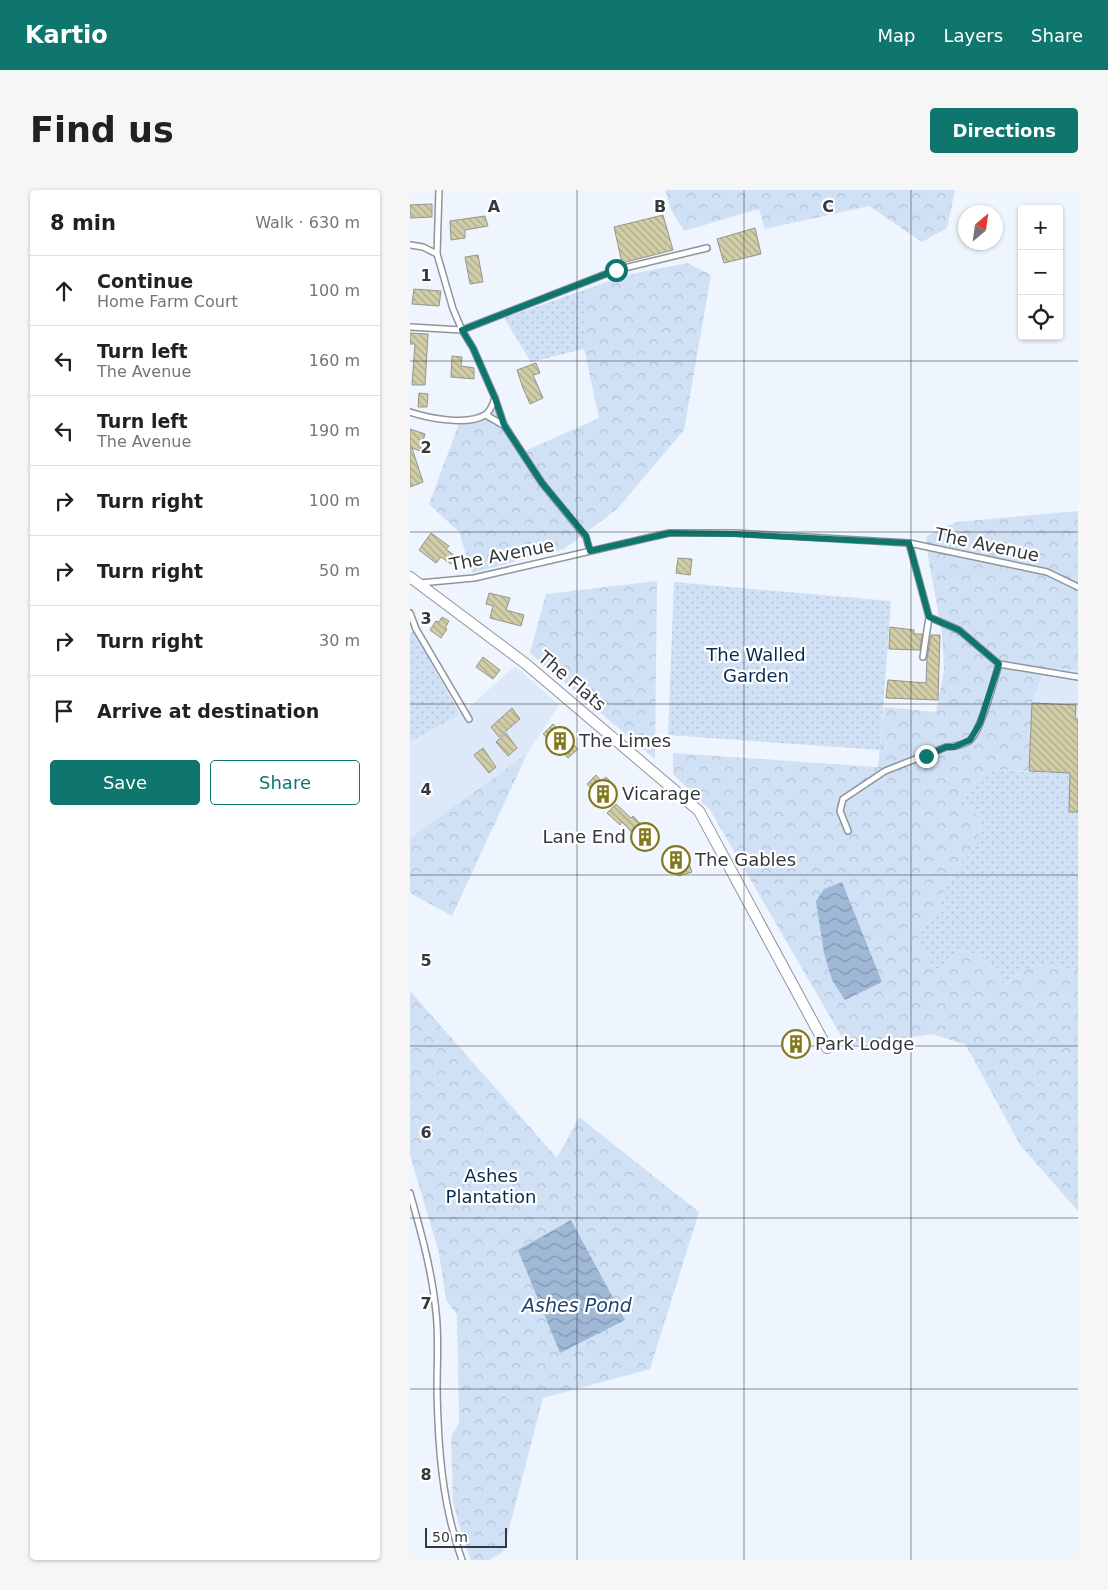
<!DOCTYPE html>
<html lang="en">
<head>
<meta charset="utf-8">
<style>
  body { margin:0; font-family:"DejaVu Sans",sans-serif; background:#f6f6f6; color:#202124 }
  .controls { position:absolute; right:15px; top:15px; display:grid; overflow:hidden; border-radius:5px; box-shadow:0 1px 4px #0004 }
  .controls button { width:45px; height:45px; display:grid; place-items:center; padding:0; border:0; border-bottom:1px solid #e0e0e0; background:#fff; color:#202124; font:25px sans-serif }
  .compass { position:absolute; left:548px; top:15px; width:45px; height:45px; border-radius:50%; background:#fff; box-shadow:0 1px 4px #0004; rotate:29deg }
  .scale { position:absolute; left:15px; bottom:12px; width:82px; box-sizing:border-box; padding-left:5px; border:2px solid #36393c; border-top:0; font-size:14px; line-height:18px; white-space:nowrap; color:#36393c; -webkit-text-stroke:4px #fff; paint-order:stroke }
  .stop { position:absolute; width:15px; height:15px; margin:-11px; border:4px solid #0f766e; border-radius:50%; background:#fff }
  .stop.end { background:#0f766e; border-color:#fff; box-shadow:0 1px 5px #0008 }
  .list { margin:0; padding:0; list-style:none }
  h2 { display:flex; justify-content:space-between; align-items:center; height:65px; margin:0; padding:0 20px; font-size:21px }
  h2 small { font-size:16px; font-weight:400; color:#757577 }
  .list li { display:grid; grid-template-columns:32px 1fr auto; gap:15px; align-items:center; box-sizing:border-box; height:70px; padding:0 20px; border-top:1px solid #e0e0e0 }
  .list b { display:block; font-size:19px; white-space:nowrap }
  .list p { margin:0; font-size:16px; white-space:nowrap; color:#757577 }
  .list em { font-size:16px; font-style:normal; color:#757577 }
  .actions { display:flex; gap:10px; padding:15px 20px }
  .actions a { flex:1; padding:11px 0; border:1px solid #0f766e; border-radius:5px; text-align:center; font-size:18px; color:#0f766e }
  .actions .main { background:#0f766e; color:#fff }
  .icon { flex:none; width:28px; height:28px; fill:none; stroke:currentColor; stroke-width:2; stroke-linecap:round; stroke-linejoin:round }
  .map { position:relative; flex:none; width:668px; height:1370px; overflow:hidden; border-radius:5px }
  header { display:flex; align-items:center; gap:30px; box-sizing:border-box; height:70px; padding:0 25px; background:#0f766e; color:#fff }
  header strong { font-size:24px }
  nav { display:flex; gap:28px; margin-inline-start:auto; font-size:18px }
  .intro { display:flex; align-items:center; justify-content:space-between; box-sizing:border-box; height:120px; padding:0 30px }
  h1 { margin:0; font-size:35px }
  .button { padding:12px 22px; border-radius:5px; background:#0f766e; color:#fff; font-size:18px; font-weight:700 }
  main { display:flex; gap:30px; padding:0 30px }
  aside { flex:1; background:#fff; border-radius:5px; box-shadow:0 1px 4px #0004 }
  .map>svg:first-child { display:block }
</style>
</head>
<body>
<header>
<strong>Kartio</strong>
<nav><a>Map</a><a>Layers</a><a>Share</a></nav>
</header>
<div class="intro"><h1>Find us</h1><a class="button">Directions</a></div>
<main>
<aside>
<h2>8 min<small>Walk · 630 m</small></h2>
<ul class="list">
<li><svg class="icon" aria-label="ahead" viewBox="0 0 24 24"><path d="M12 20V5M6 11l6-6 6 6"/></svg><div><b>Continue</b><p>Home Farm Court</p></div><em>100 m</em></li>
<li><svg class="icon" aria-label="left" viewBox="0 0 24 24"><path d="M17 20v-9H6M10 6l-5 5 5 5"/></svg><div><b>Turn left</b><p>The Avenue</p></div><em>160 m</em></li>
<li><svg class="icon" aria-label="left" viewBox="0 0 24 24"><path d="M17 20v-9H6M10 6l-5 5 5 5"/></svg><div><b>Turn left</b><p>The Avenue</p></div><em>190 m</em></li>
<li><svg class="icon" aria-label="right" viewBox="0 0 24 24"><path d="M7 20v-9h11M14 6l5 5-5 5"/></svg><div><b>Turn right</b></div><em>100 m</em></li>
<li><svg class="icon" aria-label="right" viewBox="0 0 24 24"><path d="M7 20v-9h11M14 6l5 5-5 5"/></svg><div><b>Turn right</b></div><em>50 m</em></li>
<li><svg class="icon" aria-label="right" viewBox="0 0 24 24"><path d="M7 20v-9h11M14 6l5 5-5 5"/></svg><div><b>Turn right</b></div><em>30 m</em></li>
<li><svg class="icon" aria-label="arrive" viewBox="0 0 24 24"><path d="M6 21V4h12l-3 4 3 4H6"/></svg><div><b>Arrive at destination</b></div></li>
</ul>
<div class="actions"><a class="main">Save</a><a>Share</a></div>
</aside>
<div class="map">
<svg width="668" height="1370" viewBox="0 0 668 1370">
  <defs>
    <pattern id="grass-dots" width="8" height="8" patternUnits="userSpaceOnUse" patternTransform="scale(1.25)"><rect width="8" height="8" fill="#d0e1f6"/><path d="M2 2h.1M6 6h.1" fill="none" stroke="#b3c2d4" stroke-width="1.8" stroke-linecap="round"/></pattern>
    <pattern id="forest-crowns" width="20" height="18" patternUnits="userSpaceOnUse" patternTransform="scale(1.25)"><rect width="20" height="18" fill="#d0e1f6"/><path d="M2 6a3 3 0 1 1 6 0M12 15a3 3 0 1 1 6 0" fill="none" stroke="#b3c2d4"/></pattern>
    <pattern id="water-waves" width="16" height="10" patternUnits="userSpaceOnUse" patternTransform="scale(1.25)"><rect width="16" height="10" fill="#9fb8d6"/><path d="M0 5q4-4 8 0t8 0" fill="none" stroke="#8297af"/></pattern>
    <pattern id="building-back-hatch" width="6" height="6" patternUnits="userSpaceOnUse" patternTransform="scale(1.25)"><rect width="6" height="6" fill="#d1cea7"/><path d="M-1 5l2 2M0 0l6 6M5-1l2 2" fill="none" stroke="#aaa889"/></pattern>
  </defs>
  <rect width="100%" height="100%" fill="#eff5fe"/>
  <g fill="#dde9f8">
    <path d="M105,476L149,515L117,564L0,648V552L55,521Z"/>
    <path d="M635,478L668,480V622H659L655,583L619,581L622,513Z"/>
  </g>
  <g fill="url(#grass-dots)">
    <path d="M174,100V159L121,172L94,128Z"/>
    <path d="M264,392L481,411L470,560L258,545Z"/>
    <path d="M3,441L50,524L0,552V444Z"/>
    <path d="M661,574L659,621L668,622V779L624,775L593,794C580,776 574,766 552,760C539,766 537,774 526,782L505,747C514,737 524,728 529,716C533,707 534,698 539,690C549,676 577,649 569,629C567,625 557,616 554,611L557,601L577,580L654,583Z"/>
  </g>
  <g fill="url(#forest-crowns)">
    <path d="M255,0H545L537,38L512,52L459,16L355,39L349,19L274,41L261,20Z"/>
    <path d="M277,73L301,85L274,240L207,319L154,359L62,383L49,342L19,314L51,228L89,217L115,261L189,228L174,159V100L212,86Z"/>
    <path d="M668,321V480L635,478L622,513L619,581L577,580L557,601L554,611C557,616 567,625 569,629C577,649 549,676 539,690C534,698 533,707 529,716C524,728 514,737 506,747L526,782C537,774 539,766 552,760C574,766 580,776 593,794L624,775L668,779V1021L610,955L556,855L522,844L437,856L300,620L263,584V563L468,577L474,517L526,522L534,480L532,443L518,367L516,346L546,332Z"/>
    <path d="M247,391L245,569L120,463L136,404Z"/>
    <path d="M117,564L42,726L0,703V648Z"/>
    <path d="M0,801L147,968L169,927L289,1022L240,1179L133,1208L93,1362L79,1370H61L52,1346L43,1312L41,1247L49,1233L47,1125L36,1110L29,1063L0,965Z"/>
  </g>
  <g fill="url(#water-waves)">
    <path d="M432,692L472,792L435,810L422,790L414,763L406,711L414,699Z"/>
    <path d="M161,1030L215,1130L150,1163L108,1060Z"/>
  </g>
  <g fill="url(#building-back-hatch)" stroke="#96958b">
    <path d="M22,14V27L0,28V15Z"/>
    <path d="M253,25L263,60L212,73L204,37Z"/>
    <path d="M75,26L78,36L55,40V48L41,50L40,31Z"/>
    <path d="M345,38L351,64L314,73L307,49Z"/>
    <path d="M68,65L73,92L60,94L55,67Z"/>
    <path d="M4,99L31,101L29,116L2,114Z"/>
    <path d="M0,143L18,144L15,195H2L5,154H0Z"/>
    <path d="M42,166L52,167L51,176L64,178V189L41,187Z"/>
    <path d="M126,173L130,183L123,185L133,208L120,214L113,198L107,180Z"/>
    <path d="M9,203L18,204L17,217H8Z"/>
    <path d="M0,239L15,244L10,261L2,258L13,292L0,297V259L1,258H0Z"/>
    <path d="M21,343L39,356L36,359L46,367L41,374L31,367L26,373L9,360Z"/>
    <path d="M268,368L282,369L280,385L266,383Z"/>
    <path d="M79,403L100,408L96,420L114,425L111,436L80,428L83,416L76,414Z"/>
    <path d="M32,427L39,431L35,438L37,439L31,448L20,440L26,431L29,432Z"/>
    <path d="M480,437L504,440V444H512L510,460L479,459Z"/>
    <path d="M521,445H530L528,510L476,508L478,490L516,493L517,469Z"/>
    <path d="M73,467L90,480L83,489L66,477Z"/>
    <path d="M622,513L666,515L665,529H668V622H659L660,583L619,581Z"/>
    <path d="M102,518L110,529L89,547L81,537Z"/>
    <path d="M143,534L168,559L158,568L133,544Z"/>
    <path d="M96,543L107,558L98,566L86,552Z"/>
    <path d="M73,558L86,577L79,583L64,565Z"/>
    <path d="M186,585L191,591L196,587L206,597L193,611L177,594Z"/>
    <path d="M206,614L221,628L223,626L247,651L239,660L212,632L210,635L197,623Z"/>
    <path d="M265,661L266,666L274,664L277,674H279L282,682L268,686L266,677L258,678L255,663Z"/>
    <path d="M389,844L396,858L384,865L376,851Z"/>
  </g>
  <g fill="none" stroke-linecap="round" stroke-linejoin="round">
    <defs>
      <g id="lane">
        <path d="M0,55L13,57L27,64L43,119L52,140L63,158L85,208L94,235L132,293L176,347L180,361"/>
        <path d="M27,64L29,0"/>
        <path d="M0,137L52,140L206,80L297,58"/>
        <path d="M0,222C18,228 57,236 75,225C80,222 83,214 85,208"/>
        <path d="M76,225L93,235"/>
        <path d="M499,353L519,427L549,440L589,474L668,487"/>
        <path d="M10,393L64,388L259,343H325L499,353L637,382L668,397"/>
        <path d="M0,423L6,439L59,529"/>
        <path d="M513,467L519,427"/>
        <path d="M438,641L430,621L433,609L475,581L536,557C544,557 552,555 559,551C571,542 584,490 589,474"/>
        <path d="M0,1003C11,1042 22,1081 26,1122C29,1147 27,1173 27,1198C28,1256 32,1315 52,1370"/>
      </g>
      <path id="street" d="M0,387L116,474L289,621L417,858"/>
    </defs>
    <use href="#lane" stroke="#8e949c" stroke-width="8"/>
    <use href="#street" stroke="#8e949c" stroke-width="12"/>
    <use href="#lane" stroke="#fff" stroke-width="5"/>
    <use href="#street" stroke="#fff" stroke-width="10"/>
  </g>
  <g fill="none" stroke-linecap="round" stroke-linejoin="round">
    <path stroke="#0f766e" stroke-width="6" d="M206,80L52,140L63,158L85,208L94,235L132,293L176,346L180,361L260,343L325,344L499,353L519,427L549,440L589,474L570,533L560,550L544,557H536L516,566"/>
  </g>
  <path fill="none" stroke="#36393c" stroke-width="1" stroke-opacity="0.55" d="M167,0V1370M334,0V1370M501,0V1370M0,171H668M0,342H668M0,514H668M0,685H668M0,856H668M0,1028H668M0,1199H668"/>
  <defs>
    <symbol id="building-ring" viewBox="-11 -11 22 22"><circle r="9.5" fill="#fff" stroke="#83781d" stroke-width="1.5"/><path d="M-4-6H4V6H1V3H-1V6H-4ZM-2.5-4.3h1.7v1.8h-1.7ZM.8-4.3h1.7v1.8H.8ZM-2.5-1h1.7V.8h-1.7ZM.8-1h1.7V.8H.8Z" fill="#83781d"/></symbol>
  </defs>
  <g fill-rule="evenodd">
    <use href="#building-ring" x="134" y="535" width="32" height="32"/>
    <use href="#building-ring" x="177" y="588" width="32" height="32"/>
    <use href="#building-ring" x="219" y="631" width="32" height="32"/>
    <use href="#building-ring" x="250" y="654" width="32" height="32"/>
    <use href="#building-ring" x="370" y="838" width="32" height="32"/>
  </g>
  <g text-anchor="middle" stroke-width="4.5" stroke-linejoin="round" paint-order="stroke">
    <g font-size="18" fill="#36393c" stroke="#fff">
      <text transform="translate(577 355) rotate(12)" y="6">The Avenue</text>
      <text transform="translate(92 365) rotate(-11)" y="6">The Avenue</text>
      <text transform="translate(162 491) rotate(40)" y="6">The Flats</text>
    </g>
    <g font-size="18" fill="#052b52" stroke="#fff">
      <text x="346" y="471">The Walled<tspan x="346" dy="21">Garden</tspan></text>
      <text x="81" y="992">Ashes<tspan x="81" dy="21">Plantation</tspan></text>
    </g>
    <g font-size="18" fill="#36393c" stroke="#fff" text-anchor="start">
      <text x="169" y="557">The Limes</text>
      <text x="212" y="610">Vicarage</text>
      <text x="216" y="653" text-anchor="end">Lane End</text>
      <text x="285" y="676">The Gables</text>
      <text x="405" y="860">Park Lodge</text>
    </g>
    <g font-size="19" font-style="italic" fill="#1f436c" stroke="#fff">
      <text x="167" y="1122">Ashes Pond</text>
    </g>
  </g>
  <g font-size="16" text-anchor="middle" font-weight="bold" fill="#36393c" stroke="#fff" stroke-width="4.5" stroke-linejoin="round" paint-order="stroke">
    <text x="84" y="22">A</text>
    <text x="250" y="22">B</text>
    <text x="418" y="22">C</text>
    <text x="16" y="91">1</text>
    <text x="16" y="263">2</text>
    <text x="16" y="434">3</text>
    <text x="16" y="605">4</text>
    <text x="16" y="776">5</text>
    <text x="16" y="948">6</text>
    <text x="16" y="1119">7</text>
    <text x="16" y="1290">8</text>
  </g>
</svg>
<div class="controls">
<button>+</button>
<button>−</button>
<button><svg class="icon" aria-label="locate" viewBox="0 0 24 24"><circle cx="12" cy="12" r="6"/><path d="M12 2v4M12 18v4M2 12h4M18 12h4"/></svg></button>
</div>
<svg class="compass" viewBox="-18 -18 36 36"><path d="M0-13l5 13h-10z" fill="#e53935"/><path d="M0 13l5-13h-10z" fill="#757577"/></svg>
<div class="scale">50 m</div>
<div class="stop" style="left:206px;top:80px"></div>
<div class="stop end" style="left:516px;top:566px"></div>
</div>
</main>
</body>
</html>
